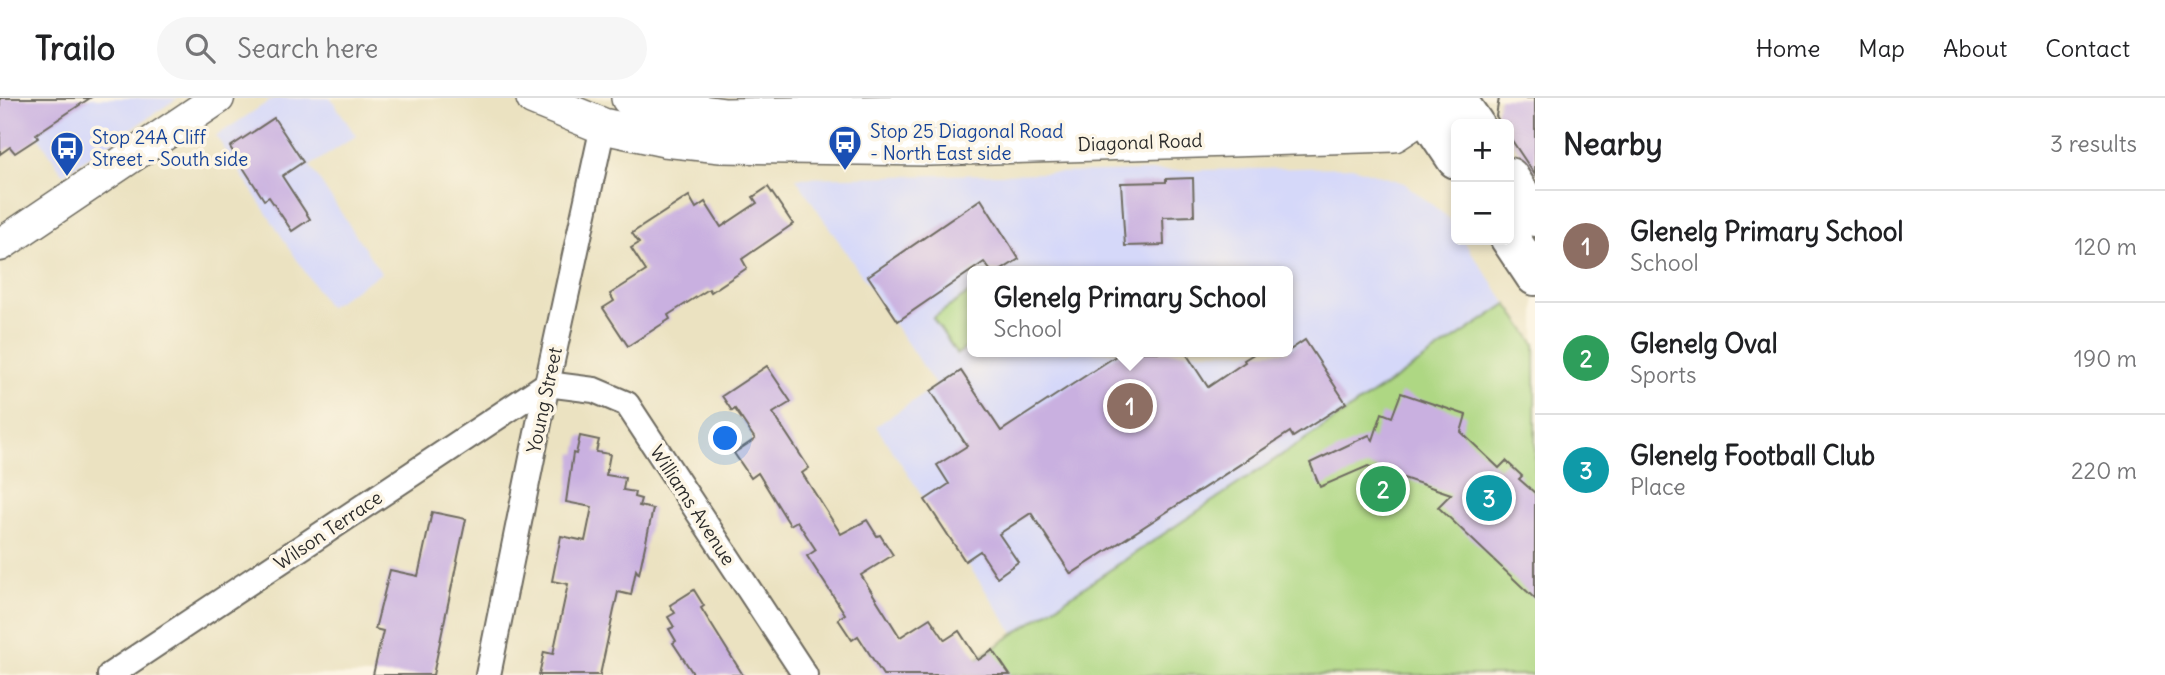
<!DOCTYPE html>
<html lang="en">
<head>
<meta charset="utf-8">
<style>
  body { margin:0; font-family:Delius,sans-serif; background:#f6f6f6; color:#202124 }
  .controls { position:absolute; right:21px; top:21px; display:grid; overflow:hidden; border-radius:10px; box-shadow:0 4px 10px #0003 }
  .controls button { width:63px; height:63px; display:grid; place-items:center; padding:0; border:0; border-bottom:2px solid #e0e0e0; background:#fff; color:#202124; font:35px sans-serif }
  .you { position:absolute; left:726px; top:341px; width:24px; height:24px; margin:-18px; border:5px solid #fff; border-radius:50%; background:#1a73e8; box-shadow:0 0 0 10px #1a73e833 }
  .badge { display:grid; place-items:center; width:46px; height:46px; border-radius:50%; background:#d1495b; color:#fff; font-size:23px; font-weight:700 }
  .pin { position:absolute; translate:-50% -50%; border:4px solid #fff; box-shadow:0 2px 7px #0006 }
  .popup { position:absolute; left:967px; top:168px; width:326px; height:91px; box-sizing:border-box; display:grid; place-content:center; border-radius:10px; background:#fff; filter:drop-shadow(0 2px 5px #0005); font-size:23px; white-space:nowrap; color:#757577 }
  .popup b { font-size:26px; color:#202124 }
  .popup::after { content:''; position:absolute; left:50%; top:100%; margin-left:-14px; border:14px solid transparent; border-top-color:#fff }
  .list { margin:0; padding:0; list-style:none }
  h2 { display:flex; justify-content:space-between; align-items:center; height:91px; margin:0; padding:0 28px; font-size:30px }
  h2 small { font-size:23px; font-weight:400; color:#757577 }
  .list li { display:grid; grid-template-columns:46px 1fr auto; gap:21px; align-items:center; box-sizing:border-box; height:112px; padding:0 28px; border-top:2px solid #e0e0e0 }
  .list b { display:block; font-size:26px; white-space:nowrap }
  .list p { margin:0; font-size:23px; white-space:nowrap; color:#757577 }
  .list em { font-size:23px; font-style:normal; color:#757577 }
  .icon { flex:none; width:38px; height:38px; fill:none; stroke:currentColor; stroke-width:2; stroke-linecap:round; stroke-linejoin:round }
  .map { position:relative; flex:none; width:1535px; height:577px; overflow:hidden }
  header { display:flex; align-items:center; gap:42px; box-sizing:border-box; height:98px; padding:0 35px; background:#fff; border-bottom:2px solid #e0e0e0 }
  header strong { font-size:33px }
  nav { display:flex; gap:38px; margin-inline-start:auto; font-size:24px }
  .search { width:490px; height:63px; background:#f6f6f6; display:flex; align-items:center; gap:18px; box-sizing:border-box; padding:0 24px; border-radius:38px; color:#757577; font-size:26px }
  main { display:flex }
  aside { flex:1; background:#fff }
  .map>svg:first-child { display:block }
</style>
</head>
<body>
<header>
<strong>Trailo</strong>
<div class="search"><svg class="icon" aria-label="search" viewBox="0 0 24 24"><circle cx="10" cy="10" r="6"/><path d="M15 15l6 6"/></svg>Search here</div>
<nav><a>Home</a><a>Map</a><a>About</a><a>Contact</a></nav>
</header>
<main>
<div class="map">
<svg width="1535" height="577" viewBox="0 0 1535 577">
  <rect width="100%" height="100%" fill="#fcf5e5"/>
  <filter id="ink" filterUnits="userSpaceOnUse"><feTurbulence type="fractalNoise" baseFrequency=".0143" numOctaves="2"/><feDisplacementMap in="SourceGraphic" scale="14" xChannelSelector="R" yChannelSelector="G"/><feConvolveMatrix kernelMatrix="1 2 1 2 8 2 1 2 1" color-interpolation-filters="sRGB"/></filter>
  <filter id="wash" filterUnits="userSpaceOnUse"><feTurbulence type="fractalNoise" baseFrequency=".00686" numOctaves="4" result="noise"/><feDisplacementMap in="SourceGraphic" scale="28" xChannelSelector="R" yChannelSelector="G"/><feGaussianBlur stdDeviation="1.57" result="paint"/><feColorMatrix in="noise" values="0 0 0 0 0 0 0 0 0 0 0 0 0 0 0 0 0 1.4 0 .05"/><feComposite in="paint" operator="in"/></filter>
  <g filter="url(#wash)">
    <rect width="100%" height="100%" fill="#ebe2c1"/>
    <g fill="#d5d8f9" fill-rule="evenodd">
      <path d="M13,0H178L63,76Z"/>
      <path d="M274,0H331L356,38L310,68L381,175L328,209L216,38Z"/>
      <path d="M1352,69L1404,85L1449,120L1456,131V142H1463L1507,206L1015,537L876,328L936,288L796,80ZM972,173H1288V254H972Z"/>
    </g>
    <g fill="#aed783" stroke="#6c8157" stroke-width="2">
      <path d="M972,193V246L957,256L933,220Z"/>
      <path d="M1507,206L1535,246V577H953Z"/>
    </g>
    <g id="blocks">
      <g fill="#c9b0e0">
        <path d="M0,0H90L36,36L38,40L15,55L10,49L0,56Z"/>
        <path d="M1499,0H1535V77L1509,38V26H1501L1496,18Z"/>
        <path d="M274,20L303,64L282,78L310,121L292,133L269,99L264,102L230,49Z"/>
        <path d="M1193,80L1194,118L1163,119L1164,147L1125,148L1121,85L1166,84V81Z"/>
        <path d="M768,89L793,126L742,161L747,170L711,194L709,191L668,217L670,221L628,248L603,210L614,203L610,196L646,173L631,150L639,145L632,135L689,98L696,110L705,104L721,129L757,105L753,99Z"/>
        <path d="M981,101L1019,161L1000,173H991L984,164L898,223L868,178Z"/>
        <path d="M1305,242L1346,305L1293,339L1290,334L1071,476L1031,415L999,436L1018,464L997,479L980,453L965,463L925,402L949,386L937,367L967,348L931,293L961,273L1001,333L1122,254H1185L1208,289L1245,264L1244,262L1257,254H1287Z"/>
        <path d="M767,268L791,304L773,315L809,370L802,375L841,436L867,422L877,438L880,437L893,457L861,477L900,539L930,520L945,542L959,533L978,562L993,552L1010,577H883L858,538L852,542L838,521L845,516L807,458L816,452L797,423L790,427L758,375L751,380L734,355L755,341L735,311L732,313L722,298Z"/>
        <path d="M1401,295L1466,317L1461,334L1499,370L1506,363L1522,378L1519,381L1535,395V501L1438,409L1451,396L1368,368L1320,389L1310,365L1369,337L1373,342L1382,315L1392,319Z"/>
        <path d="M580,338L599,342L596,354L610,356L606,377L625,380L623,392L635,394L634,399L641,401L639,408L653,411L639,476L636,472L631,497L618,494L600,577H539L544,554L553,556L568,486L552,483L561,438L585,443L592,409L566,404L573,355L576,356Z"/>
        <path d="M432,414L466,421L433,577H373L383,533L375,531L390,472L418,478Z"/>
        <path d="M694,492L704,508L701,510L743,577H694L673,545L676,543L669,531L674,529L668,519L675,515L670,507Z"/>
      </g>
    </g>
  </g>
  <g filter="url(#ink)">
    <use href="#blocks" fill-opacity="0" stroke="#6e6b60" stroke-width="2"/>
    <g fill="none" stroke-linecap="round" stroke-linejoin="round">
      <defs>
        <g id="minor">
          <path d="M110,577L547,286L594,292L627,306L805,577"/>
          <path d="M488,577L547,286L603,28"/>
        </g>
        <path id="tertiary" d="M0,147L218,0"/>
        <g id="secondary">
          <path d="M534,0L603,28L664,41L721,47L929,50L1394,36L1449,0"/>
          <path d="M629,0L664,10L725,18L1307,9L1415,0"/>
        </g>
        <g id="primary">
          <path d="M1415,0L1456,61"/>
          <path d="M1456,0L1474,26"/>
          <path d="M1307,9L1320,0"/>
          <path d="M1509,79L1535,119"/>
          <path d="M1509,139L1535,178"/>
        </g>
      </defs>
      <use href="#minor" stroke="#6e6b60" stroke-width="28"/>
      <use href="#tertiary" stroke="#6e6b60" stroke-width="35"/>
      <use href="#secondary" stroke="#6e6b60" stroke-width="38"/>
      <use href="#primary" stroke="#6e6b60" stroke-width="42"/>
      <use href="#minor" stroke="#fff" stroke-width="24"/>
      <use href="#tertiary" stroke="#fff" stroke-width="32"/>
      <use href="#secondary" stroke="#fff" stroke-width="35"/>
      <use href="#primary" stroke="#fff" stroke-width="38"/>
    </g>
  </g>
  <defs>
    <symbol id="bus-pin" viewBox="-11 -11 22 30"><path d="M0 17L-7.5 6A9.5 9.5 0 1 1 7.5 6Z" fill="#1a4fb4" stroke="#fcf5e5"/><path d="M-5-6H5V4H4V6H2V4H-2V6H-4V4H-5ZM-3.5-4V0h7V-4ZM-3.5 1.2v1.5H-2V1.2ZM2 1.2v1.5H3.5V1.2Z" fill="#fff"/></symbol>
  </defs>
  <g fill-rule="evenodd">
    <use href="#bus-pin" x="826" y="25" width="38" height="52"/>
    <use href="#bus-pin" x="48" y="31" width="38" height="52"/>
  </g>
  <g text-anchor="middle" stroke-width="7" stroke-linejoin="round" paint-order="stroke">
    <g font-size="19" fill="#164399" stroke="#fcf5e5" text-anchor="start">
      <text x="870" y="40">Stop 25 Diagonal Road<tspan x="870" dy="22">- North East side</tspan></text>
      <text x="92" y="46">Stop 24A Cliff<tspan x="92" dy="22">Street - South side</tspan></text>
    </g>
    <g font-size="19" fill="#2b2b2b" stroke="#fcf5e5">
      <text transform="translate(1140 44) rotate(-2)" y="7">Diagonal Road</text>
      <text transform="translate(544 302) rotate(-78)" y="7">Young Street</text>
      <text transform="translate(693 407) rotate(57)" y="7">Williams Avenue</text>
      <text transform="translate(328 432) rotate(-34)" y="7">Wilson Terrace</text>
    </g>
  </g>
</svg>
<div class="controls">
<button>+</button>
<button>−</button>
</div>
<div class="you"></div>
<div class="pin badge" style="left:1130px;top:308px;background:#8d6e63">1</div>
<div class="popup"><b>Glenelg Primary School</b>School</div>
<div class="pin badge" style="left:1383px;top:391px;background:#2e9e5b">2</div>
<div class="pin badge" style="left:1489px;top:400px;background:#0f9aa8">3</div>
</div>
<aside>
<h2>Nearby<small>3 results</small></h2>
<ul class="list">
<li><span class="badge" style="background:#8d6e63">1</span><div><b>Glenelg Primary School</b><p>School</p></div><em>120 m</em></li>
<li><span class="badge" style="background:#2e9e5b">2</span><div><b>Glenelg Oval</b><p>Sports</p></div><em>190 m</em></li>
<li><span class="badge" style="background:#0f9aa8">3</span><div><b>Glenelg Football Club</b><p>Place</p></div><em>220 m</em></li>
</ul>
</aside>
</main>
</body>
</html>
